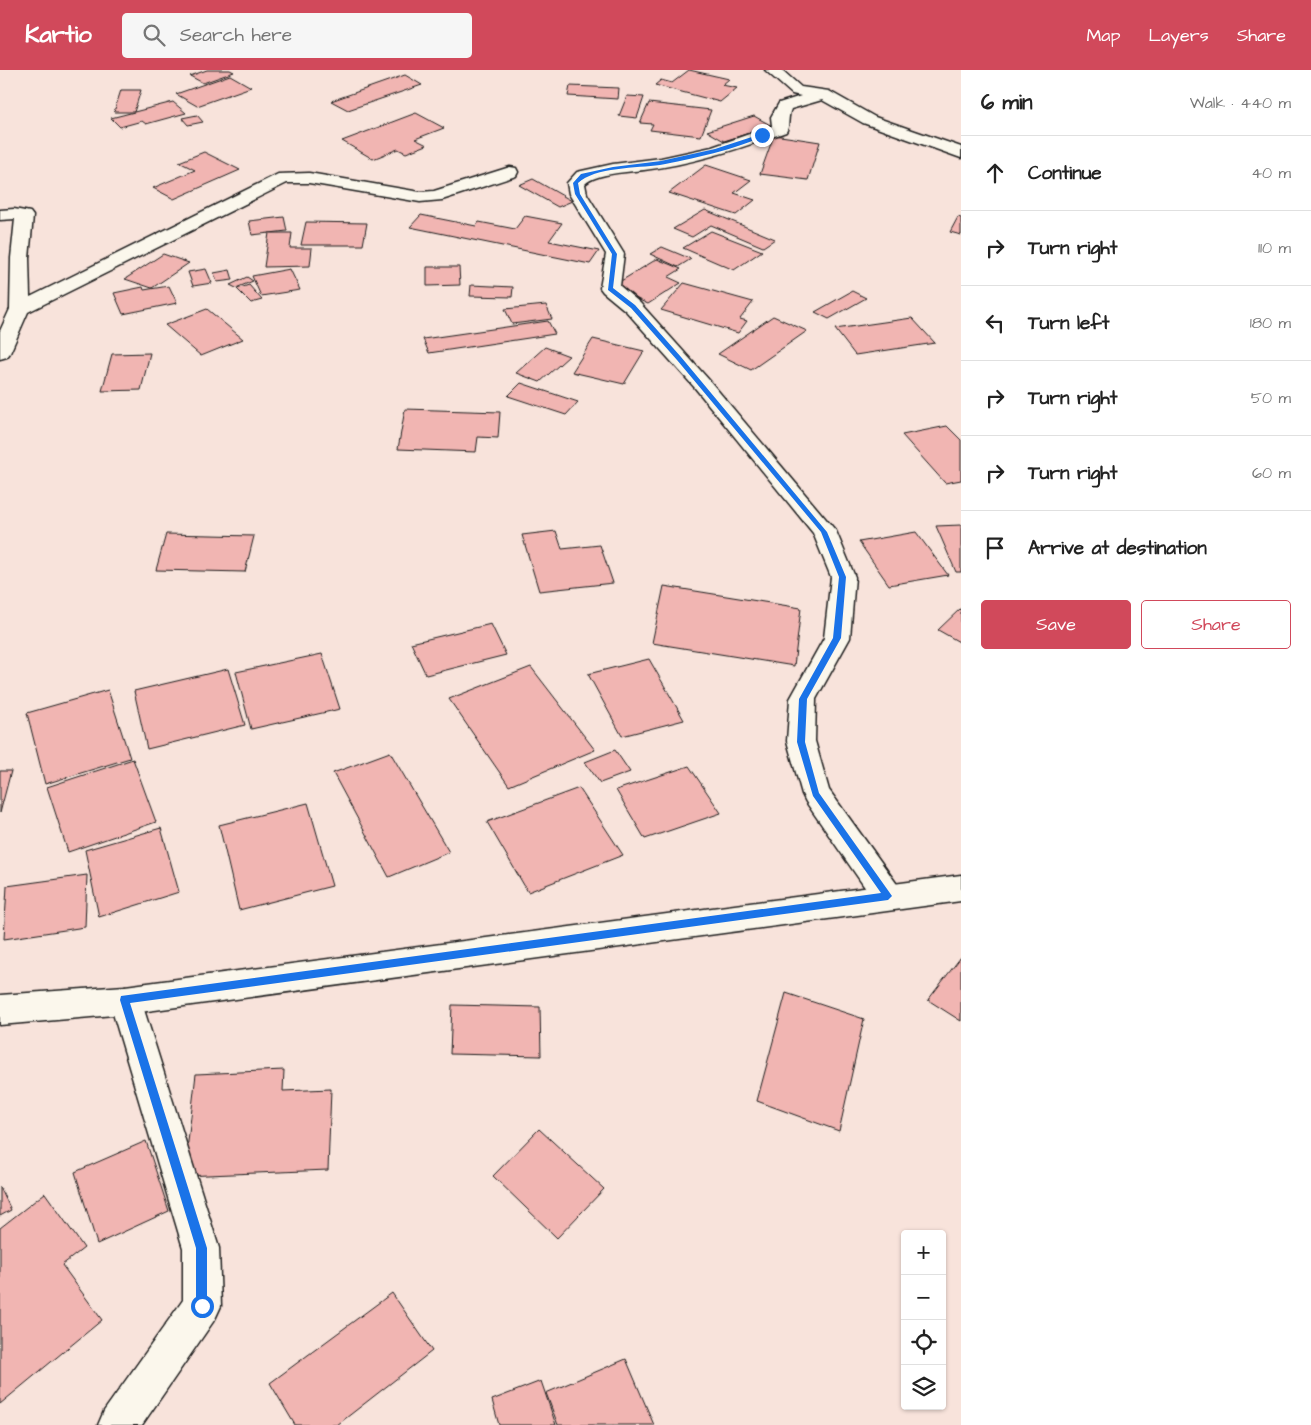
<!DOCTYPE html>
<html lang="en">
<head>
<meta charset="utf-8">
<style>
  body { margin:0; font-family:"Architects Daughter",sans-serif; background:#f6f6f6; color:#222 }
  .controls { position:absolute; right:15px; bottom:15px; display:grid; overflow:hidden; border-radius:5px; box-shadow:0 1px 4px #0004 }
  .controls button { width:45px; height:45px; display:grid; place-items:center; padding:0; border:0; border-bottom:1px solid #e0e0e0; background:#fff; color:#222; font:25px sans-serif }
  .stop { position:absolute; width:15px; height:15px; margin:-11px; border:4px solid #1a73e8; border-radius:50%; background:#fff }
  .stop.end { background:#1a73e8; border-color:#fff; box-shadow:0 1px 5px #0008 }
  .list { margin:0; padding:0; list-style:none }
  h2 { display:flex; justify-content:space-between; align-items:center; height:65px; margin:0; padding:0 20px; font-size:21px }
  h2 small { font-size:16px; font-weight:400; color:#767676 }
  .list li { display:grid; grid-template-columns:32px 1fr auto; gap:15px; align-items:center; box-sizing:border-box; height:75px; padding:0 20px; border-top:1px solid #e0e0e0 }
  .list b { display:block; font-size:19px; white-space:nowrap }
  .list em { font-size:16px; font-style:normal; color:#767676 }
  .actions { display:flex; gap:10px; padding:15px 20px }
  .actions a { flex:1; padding:11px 0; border:1px solid #d1495b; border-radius:5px; text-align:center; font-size:18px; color:#d1495b }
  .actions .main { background:#d1495b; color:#fff }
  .icon { flex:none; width:28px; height:28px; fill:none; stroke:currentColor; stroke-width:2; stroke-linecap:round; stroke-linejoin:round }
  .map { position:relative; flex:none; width:961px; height:1355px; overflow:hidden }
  header { display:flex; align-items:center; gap:30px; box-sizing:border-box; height:70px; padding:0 25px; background:#d1495b; color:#fff }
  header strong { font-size:24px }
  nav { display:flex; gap:28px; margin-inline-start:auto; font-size:18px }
  .search { width:350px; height:45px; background:#f6f6f6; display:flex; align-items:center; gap:12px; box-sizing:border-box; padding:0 18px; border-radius:5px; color:#767676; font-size:19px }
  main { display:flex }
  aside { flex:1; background:#fff }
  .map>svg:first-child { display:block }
</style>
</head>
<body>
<header>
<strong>Kartio</strong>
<div class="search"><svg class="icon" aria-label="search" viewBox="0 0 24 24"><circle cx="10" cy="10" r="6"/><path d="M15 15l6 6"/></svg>Search here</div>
<nav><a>Map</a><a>Layers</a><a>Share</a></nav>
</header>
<main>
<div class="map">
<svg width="961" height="1355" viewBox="0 0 961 1355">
  <rect width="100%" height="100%" fill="#f8e3db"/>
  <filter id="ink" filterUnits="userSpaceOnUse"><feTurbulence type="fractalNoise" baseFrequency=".02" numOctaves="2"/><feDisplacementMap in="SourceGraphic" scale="10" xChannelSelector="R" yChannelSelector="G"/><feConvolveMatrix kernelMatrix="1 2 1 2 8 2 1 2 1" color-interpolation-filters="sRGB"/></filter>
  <g filter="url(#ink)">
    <g fill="#f1b5b2" stroke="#1c1c1c">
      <path d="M207,0H230L234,2L203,13L190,6Z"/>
      <path d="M689,0L729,9L722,15L737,18L720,32L655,15L661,10L672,13Z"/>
      <path d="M230,5L251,17L197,36L176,24Z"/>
      <path d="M405,5L422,15L348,40L331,31Z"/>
      <path d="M570,16L619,18L618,29L568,26Z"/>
      <path d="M121,20H141L134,42H114Z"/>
      <path d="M627,26L644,27L637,48L619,46Z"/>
      <path d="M173,32L186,43L146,54L142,51L120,57L111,48Z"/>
      <path d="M649,33L711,40L701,66L650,60L653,54L640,53Z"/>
      <path d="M416,43L444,58L415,69L427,75L406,83L398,79L373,89L342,71Z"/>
      <path d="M197,45L203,52L188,55L182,48Z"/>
      <path d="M754,46L772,56L724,71L707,61Z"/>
      <path d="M774,65L820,72L808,110L760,104Z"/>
      <path d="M204,82L240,100L174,129L153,118L195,100L179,92Z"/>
      <path d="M706,95L751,110L734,123L755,130L736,145L669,123Z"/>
      <path d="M533,109L572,131L558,137L519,115Z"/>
      <path d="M705,140L775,169L763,177L711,155L692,167L673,159Z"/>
      <path d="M421,145L476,156L479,152L515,159L525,146L562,153L549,171L599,181L590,194L410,157Z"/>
      <path d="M284,147L287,161L252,165L249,151Z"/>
      <path d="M958,147L961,148V165L950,162Z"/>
      <path d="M306,152L367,153L363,175H301Z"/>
      <path d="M711,161L762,181L734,200L683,178Z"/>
      <path d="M269,163H292L290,178H312L310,196L264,197Z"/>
      <path d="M662,177L691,189L678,197L650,184Z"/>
      <path d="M163,184L189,193L152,218L125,209Z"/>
      <path d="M657,189L681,199L668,207L681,213L648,234L611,217Z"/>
      <path d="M427,197H459L460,215L427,216Z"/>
      <path d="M206,199L212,213L193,216L188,202Z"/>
      <path d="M290,199L300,220L261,226L252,206Z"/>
      <path d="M230,200L233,210L217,212L214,203Z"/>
      <path d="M247,207L253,211L236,218L230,215Z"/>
      <path d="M684,213L753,232L740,249L747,251L738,263L661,240Z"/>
      <path d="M249,215L262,230L251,233L237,219Z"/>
      <path d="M471,215L513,217L512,227L470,226Z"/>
      <path d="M169,216L177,233L123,244L114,223L143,217L144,220Z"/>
      <path d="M852,221L866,228L829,249L815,242Z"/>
      <path d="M546,235L552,249L512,254L505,239Z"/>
      <path d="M207,239L243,269L201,286L165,255Z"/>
      <path d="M773,246L807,261L751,300L718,284Z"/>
      <path d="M912,248L935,273L855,285L835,259Z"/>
      <path d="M548,251L555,264L429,283L423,269Z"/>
      <path d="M593,269L644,281L624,314L572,302Z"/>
      <path d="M545,277L569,286L540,312L516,303Z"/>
      <path d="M150,283L141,320L102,321L112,284Z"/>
      <path d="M521,313L578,332L566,345L508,326Z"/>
      <path d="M405,339L500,342L498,368L478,367L476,382L398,379Z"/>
      <path d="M947,356L961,370V410L945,413L902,365Z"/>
      <path d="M961,455V502H956L936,456Z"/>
      <path d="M556,461L562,479L600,475L613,513L539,521L522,465Z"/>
      <path d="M916,462L948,505L889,515L859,472Z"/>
      <path d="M166,464L254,466L245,502L156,500Z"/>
      <path d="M664,516L801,538L794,596L652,573Z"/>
      <path d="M961,538V573L938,560Z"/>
      <path d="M491,554L506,585L426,605L411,573Z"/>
      <path d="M322,584L340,639L251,659L236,602Z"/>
      <path d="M649,589L684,650L622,666L588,604Z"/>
      <path d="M531,597L595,680L509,716L449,629Z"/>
      <path d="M228,599L245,655L147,679L134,621Z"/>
      <path d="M108,620L130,688L45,714L27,643Z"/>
      <path d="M615,680L630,702L600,713L585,692Z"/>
      <path d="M390,682L449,782L389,807L333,703Z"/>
      <path d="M133,689L156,752L68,782L47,717Z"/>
      <path d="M689,696L721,743L645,769L616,720Z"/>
      <path d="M0,701H11L0,743Z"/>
      <path d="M579,718L623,785L528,822L487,752Z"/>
      <path d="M308,733L332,816L239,840L219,755Z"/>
      <path d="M161,758L179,822L99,847L85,780Z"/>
      <path d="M87,805L85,857L4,869L7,816Z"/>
      <path d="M961,887V951L928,930Z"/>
      <path d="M786,923L864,949L839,1061L757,1031Z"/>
      <path d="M452,935L540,937L541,986L450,984Z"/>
      <path d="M284,1000L283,1021L331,1019L328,1100L184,1106L196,1004Z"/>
      <path d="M539,1059L604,1119L557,1168L493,1106Z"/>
      <path d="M146,1071L169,1141L97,1174L75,1102Z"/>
      <path d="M0,1117L11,1140L0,1146Z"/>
      <path d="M45,1123L84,1178L62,1195L102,1250L0,1334V1158Z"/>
      <path d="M392,1223L432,1281L337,1355H295L270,1313Z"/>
      <path d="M626,1289L654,1355H558L546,1323Z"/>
      <path d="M541,1311L556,1355H499L492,1330Z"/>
    </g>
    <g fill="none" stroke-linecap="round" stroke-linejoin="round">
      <defs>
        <g id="minor">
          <path d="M765,0H782L801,17L829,21L875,47L961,77V88L863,53L822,30L791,39C787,48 790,56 786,62C739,79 693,94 644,100C629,102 596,103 585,114L587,124L624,184L620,216L640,233L709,310L836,461L855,507L850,568L816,629L815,671L829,720L899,817L903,826L899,835L888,839L877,835L806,732L802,724L787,671L790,629L824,568L831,507L813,463L695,318L626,241L603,222L600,218L606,184L569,124L567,113L577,102L613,94L661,88L712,77L772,56L771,47L779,33L801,26L792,24Z"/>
          <path d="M510,97L516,98L518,102L516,106L442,130L420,132L309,113H287L28,242L10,283L7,287L0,289V261L10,239L11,188L15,149L0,150V140L14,139L30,142L33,146L29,188L30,227L278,104L309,103L420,122L434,121Z"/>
          <path d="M125,916L136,920L141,930L219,1178L221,1236L215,1249L142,1355H98L104,1341L183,1230V1178L109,930L114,920Z"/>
        </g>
        <path id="major" d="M961,805V831L125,944L0,955V925L125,916Z"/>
      </defs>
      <use href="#minor" stroke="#1c1c1c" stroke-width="3"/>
      <use href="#major" stroke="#1c1c1c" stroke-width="3"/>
      <use href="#minor" fill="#fbf7ec" fill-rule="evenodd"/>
      <use href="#major" fill="#fbf7ec" fill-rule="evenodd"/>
    </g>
  </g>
  <path fill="#1a73e8" d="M761,64L765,65C742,78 688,90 660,95C637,98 595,97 578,113L580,124L617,184L613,218L635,235L681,287L827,462L846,507L841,568L807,629L805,672L819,723L892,826L888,830L130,933L207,1178V1236L206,1240L202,1242L198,1240L196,1236V1178L120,930L121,926L881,823L813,726L797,672L799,629L833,568L839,507L821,462L677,290L631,238L608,220L612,184L575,124L573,113L581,104L613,97L661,91L715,79Z"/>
</svg>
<div class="controls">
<button>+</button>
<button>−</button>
<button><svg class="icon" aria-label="locate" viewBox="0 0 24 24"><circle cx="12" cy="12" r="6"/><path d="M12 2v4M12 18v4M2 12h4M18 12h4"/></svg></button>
<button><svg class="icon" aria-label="layers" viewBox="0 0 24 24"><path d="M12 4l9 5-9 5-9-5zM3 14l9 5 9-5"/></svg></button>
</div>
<div class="stop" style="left:202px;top:1236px"></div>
<div class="stop end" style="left:762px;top:65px"></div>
</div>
<aside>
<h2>6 min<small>Walk · 440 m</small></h2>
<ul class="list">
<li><svg class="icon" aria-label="ahead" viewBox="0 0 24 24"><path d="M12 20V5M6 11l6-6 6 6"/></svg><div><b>Continue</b></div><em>40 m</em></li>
<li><svg class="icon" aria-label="right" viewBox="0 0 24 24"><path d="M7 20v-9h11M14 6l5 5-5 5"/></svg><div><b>Turn right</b></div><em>110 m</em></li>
<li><svg class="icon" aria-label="left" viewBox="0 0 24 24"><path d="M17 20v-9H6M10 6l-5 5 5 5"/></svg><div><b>Turn left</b></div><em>180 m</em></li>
<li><svg class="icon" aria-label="right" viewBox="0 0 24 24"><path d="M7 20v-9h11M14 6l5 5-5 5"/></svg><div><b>Turn right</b></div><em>50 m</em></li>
<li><svg class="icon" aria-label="right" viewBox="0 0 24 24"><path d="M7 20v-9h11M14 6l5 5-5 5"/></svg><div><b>Turn right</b></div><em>60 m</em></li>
<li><svg class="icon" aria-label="arrive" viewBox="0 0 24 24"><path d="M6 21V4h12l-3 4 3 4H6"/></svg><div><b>Arrive at destination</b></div></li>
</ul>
<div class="actions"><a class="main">Save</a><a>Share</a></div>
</aside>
</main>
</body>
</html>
